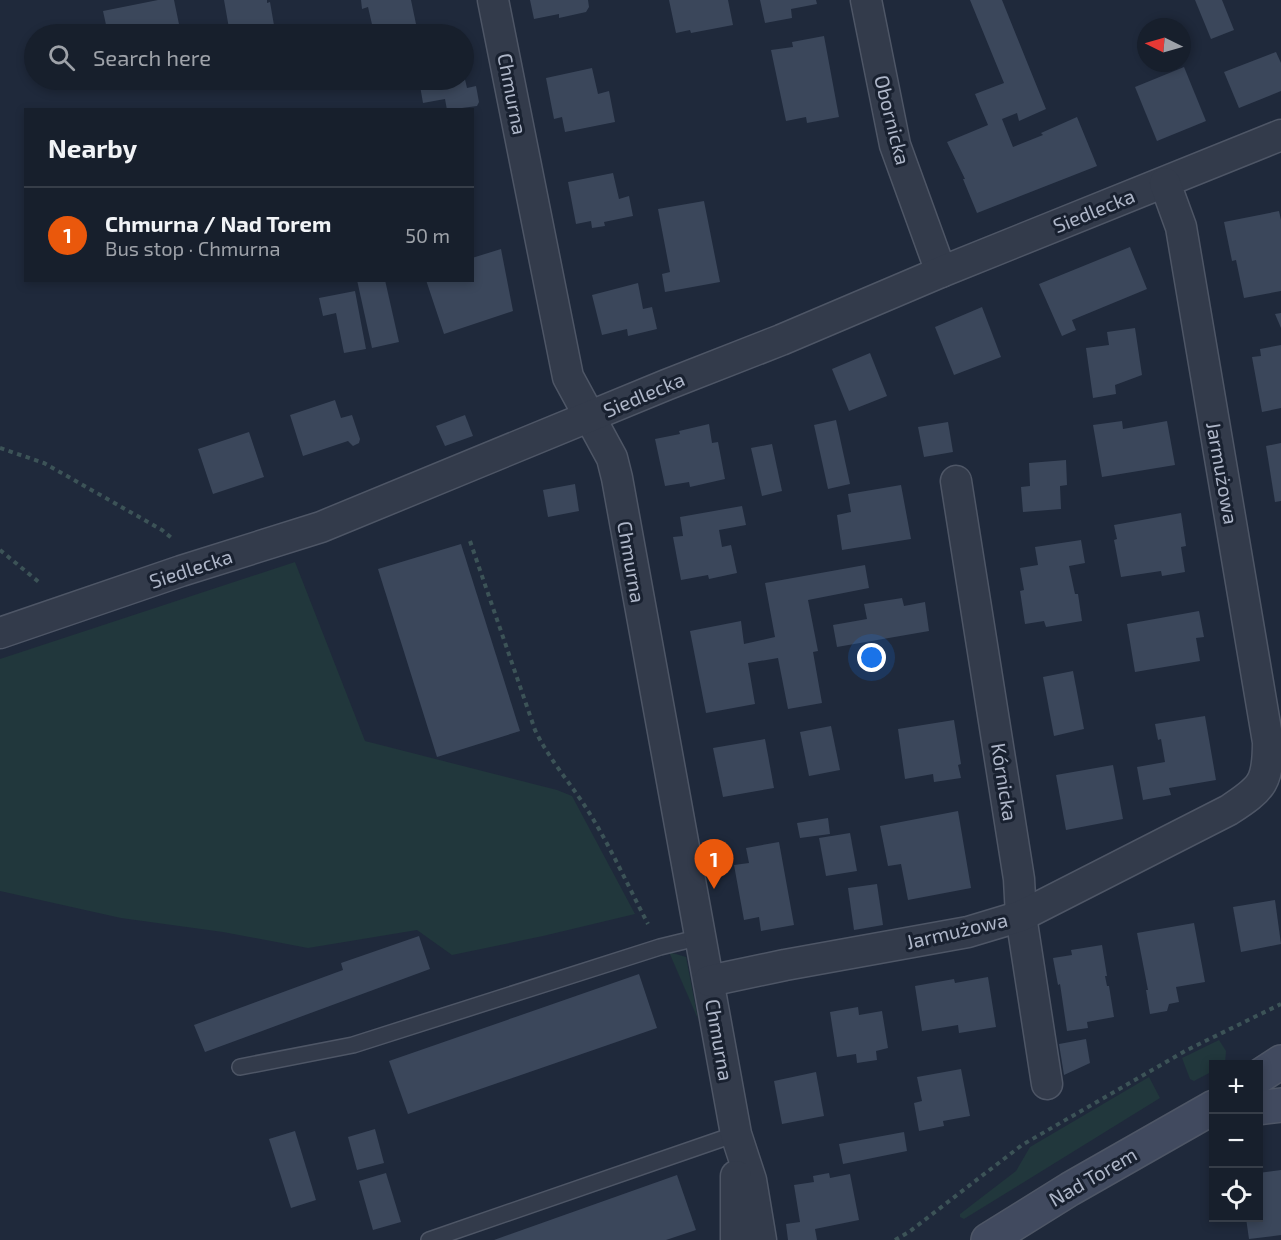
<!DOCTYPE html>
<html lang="en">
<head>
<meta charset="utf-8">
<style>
  body { margin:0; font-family:"Exo 2",sans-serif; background:#202734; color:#f1f3f6 }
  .controls { position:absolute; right:18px; bottom:18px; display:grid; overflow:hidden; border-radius:0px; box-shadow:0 3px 9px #0003 }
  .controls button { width:54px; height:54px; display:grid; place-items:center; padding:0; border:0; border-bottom:2px solid #363d48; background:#171f2c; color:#f1f3f6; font:30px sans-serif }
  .compass { position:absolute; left:1137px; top:18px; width:54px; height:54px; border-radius:50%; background:#171f2c; box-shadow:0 3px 9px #0003; rotate:275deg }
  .you { position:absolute; left:872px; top:658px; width:21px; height:21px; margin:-15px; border:4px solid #fff; border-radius:50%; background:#1a73e8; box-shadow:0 0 0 9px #1a73e833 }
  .badge { display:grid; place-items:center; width:39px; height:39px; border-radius:50%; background:#ea580c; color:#fff; font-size:20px; font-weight:700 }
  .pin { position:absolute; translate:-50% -50px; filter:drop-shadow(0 2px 3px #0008) }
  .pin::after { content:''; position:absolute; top:32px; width:21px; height:18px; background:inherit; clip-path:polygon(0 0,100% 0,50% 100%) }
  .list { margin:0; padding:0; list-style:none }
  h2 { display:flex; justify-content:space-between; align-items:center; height:78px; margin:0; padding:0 24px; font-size:26px }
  h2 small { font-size:20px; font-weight:400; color:#9ea2a9 }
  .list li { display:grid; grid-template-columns:39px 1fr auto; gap:18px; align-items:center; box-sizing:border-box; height:96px; padding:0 24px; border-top:2px solid #363d48 }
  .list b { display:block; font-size:22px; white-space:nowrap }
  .list p { margin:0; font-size:20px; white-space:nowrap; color:#9ea2a9 }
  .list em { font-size:20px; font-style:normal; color:#9ea2a9 }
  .icon { flex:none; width:33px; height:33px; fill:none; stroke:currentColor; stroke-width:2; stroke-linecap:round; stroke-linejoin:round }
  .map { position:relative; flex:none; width:1281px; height:1240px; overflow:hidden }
  .search { position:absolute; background:#171f2c; box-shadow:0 3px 9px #0003; left:24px; top:24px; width:450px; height:66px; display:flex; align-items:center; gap:15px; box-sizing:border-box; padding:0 21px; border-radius:33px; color:#9ea2a9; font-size:22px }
  .panel { position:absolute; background:#171f2c; box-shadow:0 3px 9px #0003; left:24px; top:108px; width:450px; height:174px; border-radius:0px }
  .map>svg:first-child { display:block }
</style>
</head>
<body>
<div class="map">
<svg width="1281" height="1240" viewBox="0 0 1281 1240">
  <rect width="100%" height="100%" fill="#1f293b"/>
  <g fill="#21373c">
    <path d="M295,562L365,741L557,790L572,796L635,914L543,936L452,955L417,930L308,948L223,932L121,918L0,891V659Z"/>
    <path d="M669,952L686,957L698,1019Z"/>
    <path d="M1219,1040L1226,1051L1225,1064H1214L1213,1071L1194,1081L1190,1079L1182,1058Z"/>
    <path d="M1149,1077L1160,1098L964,1219L960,1217V1214L1016,1171L1030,1147Z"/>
  </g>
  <g fill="#3b475b">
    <path d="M158,0H174L181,34H108L103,11Z"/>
    <path d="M224,0H267V3L270,2L275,31L262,34H230Z"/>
    <path d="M361,0H411L416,24L374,33L368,7L362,9Z"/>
    <path d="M530,0H588L589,7L586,12L559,18V14L534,19Z"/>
    <path d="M669,0H728L733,25L691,33L690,30L676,33Z"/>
    <path d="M760,0H816L817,4L791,9L792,18L765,23Z"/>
    <path d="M970,0H1002L1046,109L1019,121L1017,113L1002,119L1013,147L1043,135L1041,133L1077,117L1097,166L977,213L963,179H965L947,142L988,125L975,94L1004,83Z"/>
    <path d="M1195,0H1222L1234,30L1211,39Z"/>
    <path d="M824,36L839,117L807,123L806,117L786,121L771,50L793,47L792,42Z"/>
    <path d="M1276,52L1281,63V91L1239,108L1224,72Z"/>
    <path d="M1184,67L1206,121L1157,141L1135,87Z"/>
    <path d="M592,68L598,94L609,91L615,122L565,132L562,117L554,119L546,78Z"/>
    <path d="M464,75L467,88L476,86L479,102L477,106L447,110L445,99L423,103L419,80H464Z"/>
    <path d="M613,173L619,199L629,196L633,216L604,222L605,226L592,228L591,221L576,224L568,182Z"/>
    <path d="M704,201L720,282L665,292L662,274L670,272L658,209Z"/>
    <path d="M1279,211L1281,220V291L1244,298L1236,260L1232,261L1224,222Z"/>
    <path d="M1130,247L1147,289L1072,320L1076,330L1062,336L1039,284Z"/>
    <path d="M501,249L513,311L444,334L426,280H472V258Z"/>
    <path d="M357,280H385L399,342L372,348Z"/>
    <path d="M638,283L643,309L652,307L657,329L628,336L627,329L602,335L592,295Z"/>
    <path d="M355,291L366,349L344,353L336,313L323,316L319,298Z"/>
    <path d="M982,307L1001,357L954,375L935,327Z"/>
    <path d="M1281,313V328L1275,314Z"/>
    <path d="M1135,328L1142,375L1115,385L1116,394L1093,398L1086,348L1109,345L1107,332Z"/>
    <path d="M1281,345V408L1262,412L1252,357L1261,356L1260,349Z"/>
    <path d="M870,353L887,396L849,411L832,369Z"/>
    <path d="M335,400L341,418L352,415L360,439L359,443L353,446L348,441L303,456L290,415Z"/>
    <path d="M465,415L473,436L445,446L436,426Z"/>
    <path d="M836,420L850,484L828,489L814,425Z"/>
    <path d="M1122,421L1123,429L1167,421L1175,465L1102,477L1093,425Z"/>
    <path d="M948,422L953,452L924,457L918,427Z"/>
    <path d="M709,424L712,443L718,442L725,479L690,487L689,482L665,486L655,439L680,434L679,431Z"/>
    <path d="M249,432L264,477L213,494L198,449Z"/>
    <path d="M1281,443V501L1275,502L1266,446Z"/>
    <path d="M772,444L782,491L762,496L751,448Z"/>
    <path d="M1066,460L1067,485L1060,486L1061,509L1023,512L1021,487L1030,486L1029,463Z"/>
    <path d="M575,484L579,511L548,517L543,490Z"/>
    <path d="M901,485L911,539L842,550L837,515L851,512L848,494Z"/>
    <path d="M742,506L746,525L719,530L722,547L731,545L737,573L709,579L708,575L681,580L673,537L683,536L680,517Z"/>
    <path d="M1181,513L1186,546L1181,547L1185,572L1162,576L1161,571L1121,577L1114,540L1117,539L1114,525Z"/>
    <path d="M1081,540L1085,563L1069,566L1075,594H1078L1082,621L1046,627L1044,621L1025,624L1020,591L1024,590L1020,568L1038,565L1035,547Z"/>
    <path d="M461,544L520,731L437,757L378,569Z"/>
    <path d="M865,565L869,588L808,600L818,651L813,652L822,703L788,709L778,658L748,663L755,704L706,713L690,631L741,621L744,644L775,637L765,583Z"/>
    <path d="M902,598L904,606L925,602L929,631L837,647L833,625L867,619L864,604Z"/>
    <path d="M1199,611L1204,637L1196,638L1200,661L1135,672L1127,624Z"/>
    <path d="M1073,671L1084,729L1054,736L1043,677Z"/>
    <path d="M1205,716L1216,780L1169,788L1171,795L1143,800L1137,767L1165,762L1161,739L1158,740L1155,724Z"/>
    <path d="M954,720L961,764L958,765L961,778L934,782L933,774L905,779L898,729Z"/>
    <path d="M831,726L840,770L809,776L800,732Z"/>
    <path d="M765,739L774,788L723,797L713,748Z"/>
    <path d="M1113,765L1123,819L1066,830L1056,775Z"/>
    <path d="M958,811L971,888L908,900L901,864L888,866L880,826Z"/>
    <path d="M828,818L830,834L800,838L797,823Z"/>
    <path d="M850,833L857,871L826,876L819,838Z"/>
    <path d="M779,842L794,925L761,931L759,917L744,920L734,865L749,863L746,848Z"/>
    <path d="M877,884L883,925L854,930L848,888Z"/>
    <path d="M1275,900L1281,944L1241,952L1233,907Z"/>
    <path d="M1194,923L1205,982L1176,987L1179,1002L1169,1004L1167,1011L1150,1014L1146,990H1148L1137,933Z"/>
    <path d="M419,936L430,969L205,1052L194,1025L343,970L341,963Z"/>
    <path d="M1102,945L1107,976H1105L1107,986H1109L1114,1017L1087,1022L1088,1028L1067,1031L1060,984L1058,985L1053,958L1072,955L1071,950Z"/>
    <path d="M639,974L657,1028L408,1114L389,1061Z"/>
    <path d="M988,977L996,1027L959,1033L958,1025L922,1031L915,986L954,979L955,983Z"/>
    <path d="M858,1007L859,1015L882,1011L888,1048L876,1051L877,1060L857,1063L856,1054L837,1057L830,1012Z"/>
    <path d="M1086,1039L1090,1063L1064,1075L1059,1044Z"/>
    <path d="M961,1069L970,1116L943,1121L944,1126L919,1131L914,1103L922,1101L917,1077Z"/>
    <path d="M816,1072L824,1116L782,1124L774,1081Z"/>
    <path d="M375,1129L384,1163L357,1170L348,1137Z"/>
    <path d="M295,1131L316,1200L291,1208L269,1139Z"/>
    <path d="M904,1132L907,1151L843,1164L839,1144Z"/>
    <path d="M1281,1170V1235L1249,1239L1246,1218H1258V1173Z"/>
    <path d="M386,1173L401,1222L373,1230L359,1181Z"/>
    <path d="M829,1173L830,1178L850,1174L859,1220L815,1229L817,1240H788L786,1224L800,1222L794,1185L814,1182L813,1176Z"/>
    <path d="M677,1175L696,1230L666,1240H494Z"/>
  </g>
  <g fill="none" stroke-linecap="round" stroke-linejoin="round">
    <defs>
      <g id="service">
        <path d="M240,1067L353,1045L660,947L701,937"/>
        <path d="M429,1240L736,1134"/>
      </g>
      <g id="minor">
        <path d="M493,0L568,377L612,458L617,478L736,1134L751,1180L761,1240"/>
        <path d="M866,0L895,145L941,272"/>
        <path d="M956,481L1019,879L1021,916L1047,1084"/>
        <path d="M0,633L181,571L321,527L666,385L781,340L941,272L1281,135"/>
        <path d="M709,981L785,965L968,932L1021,916L1229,810C1263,788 1268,782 1268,742L1181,227L1165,183"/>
        <path d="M736,1240V1176"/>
      </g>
      <g id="secondary">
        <path d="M1258,1077L1281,1062"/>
        <path d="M1258,1108L1281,1105"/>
        <path d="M988,1240L1070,1189L1214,1107"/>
      </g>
    </defs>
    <use href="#service" stroke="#4e5666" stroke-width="18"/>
    <use href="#minor" stroke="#4e5666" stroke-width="33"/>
    <use href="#secondary" stroke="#4e5666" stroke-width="36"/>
    <g stroke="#3c5357" stroke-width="4" stroke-dasharray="4.5 4.5" stroke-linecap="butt">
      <path d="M0,448L44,463L162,530L174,540"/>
      <path d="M470,541L535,730C548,757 566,778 583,803C608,841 627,884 648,924"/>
      <path d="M0,550L40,583"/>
      <path d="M895,1240L909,1232L1022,1145L1185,1051L1281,1004"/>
    </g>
    <use href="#service" stroke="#333b4b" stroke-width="15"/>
    <use href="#minor" stroke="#333b4b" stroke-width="30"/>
    <use href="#secondary" stroke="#414a5f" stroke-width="33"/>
  </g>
  <g text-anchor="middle" stroke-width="6" stroke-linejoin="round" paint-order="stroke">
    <g font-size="20" fill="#aeb6c8" stroke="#192130">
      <text transform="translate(512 94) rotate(79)" y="7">Chmurna</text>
      <text transform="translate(892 120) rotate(76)" y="7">Obornicka</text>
      <text transform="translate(1094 211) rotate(-22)" y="7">Siedlecka</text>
      <text transform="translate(644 395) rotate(-23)" y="7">Siedlecka</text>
      <text transform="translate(1222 473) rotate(80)" y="7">Jarmużowa</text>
      <text transform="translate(631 562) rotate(80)" y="7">Chmurna</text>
      <text transform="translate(191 569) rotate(-18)" y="7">Siedlecka</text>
      <text transform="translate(1004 782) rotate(81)" y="7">Kórnicka</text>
      <text transform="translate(957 931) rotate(-13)" y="7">Jarmużowa</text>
      <text transform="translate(719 1040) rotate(80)" y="7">Chmurna</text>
      <text transform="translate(1093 1177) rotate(-30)" y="7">Nad Torem</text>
    </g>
  </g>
</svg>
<div class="controls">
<button>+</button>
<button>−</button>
<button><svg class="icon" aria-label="locate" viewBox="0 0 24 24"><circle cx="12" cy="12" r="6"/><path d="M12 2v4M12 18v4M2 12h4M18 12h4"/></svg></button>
</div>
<svg class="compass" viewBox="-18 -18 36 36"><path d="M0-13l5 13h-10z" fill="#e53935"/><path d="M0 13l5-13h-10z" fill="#9ea2a9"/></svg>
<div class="you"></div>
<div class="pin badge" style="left:714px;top:889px">1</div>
<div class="search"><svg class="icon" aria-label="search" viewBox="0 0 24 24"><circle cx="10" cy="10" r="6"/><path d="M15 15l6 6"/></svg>Search here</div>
<section class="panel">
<h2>Nearby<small></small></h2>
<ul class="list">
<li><span class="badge">1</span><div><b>Chmurna / Nad Torem</b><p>Bus stop · Chmurna</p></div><em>50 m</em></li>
</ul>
</section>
</div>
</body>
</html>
